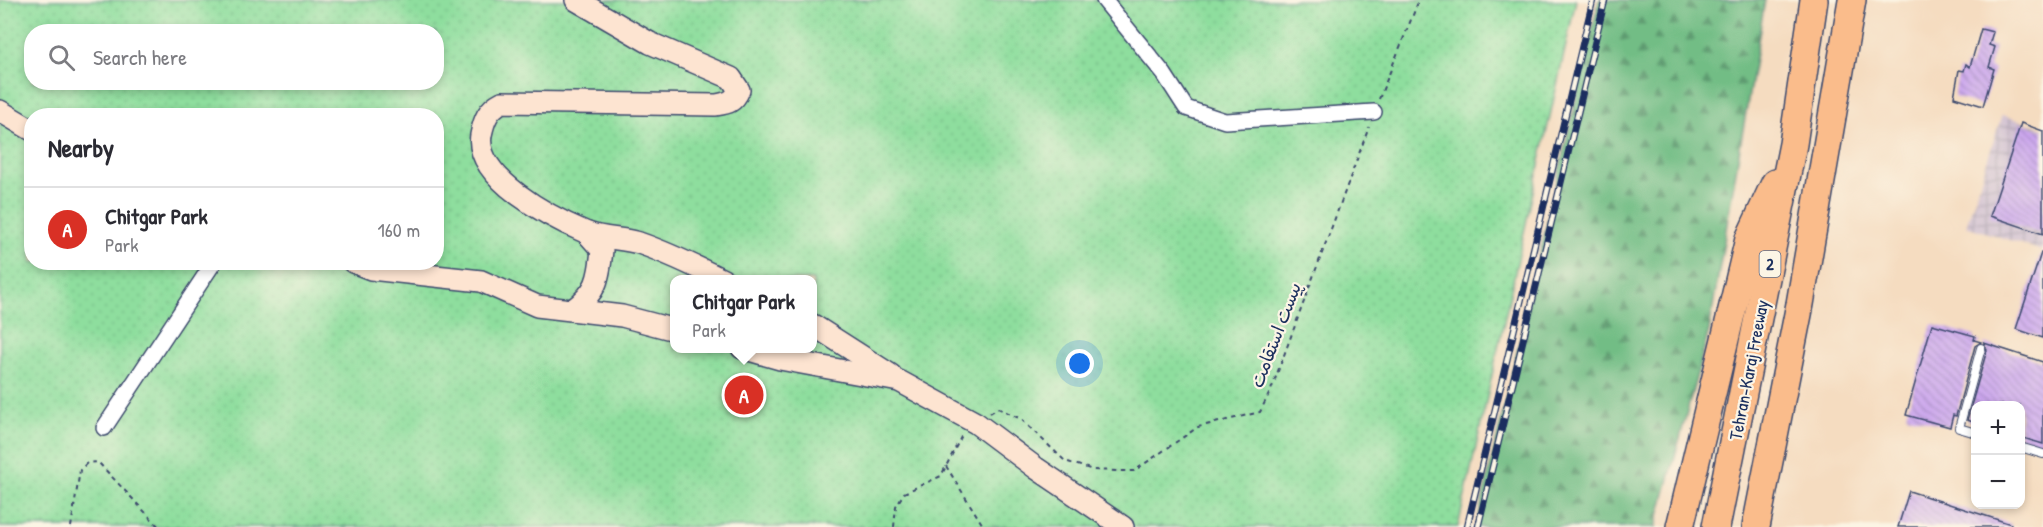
<!DOCTYPE html>
<html lang="en">
<head>
<meta charset="utf-8">
<style>
  body { margin:0; font-family:"Patrick Hand","Playpen Sans Arabic",sans-serif; background:#f7f7f7; color:#2b2b33 }
  .controls { position:absolute; right:18px; bottom:18px; display:grid; overflow:hidden; border-radius:12px; box-shadow:0 3px 9px #0003 }
  .controls button { width:54px; height:54px; display:grid; place-items:center; padding:0; border:0; border-bottom:2px solid #e1e1e2; background:#fff; color:#2b2b33; font:30px sans-serif }
  .you { position:absolute; left:1080px; top:364px; width:21px; height:21px; margin:-15px; border:4px solid #fff; border-radius:50%; background:#1a73e8; box-shadow:0 0 0 9px #1a73e833 }
  .badge { display:grid; place-items:center; width:39px; height:39px; border-radius:50%; background:#d93025; color:#fff; font-size:20px; font-weight:700 }
  .pin { position:absolute; translate:-50% -50%; border:3px solid #fff; box-shadow:0 2px 6px #0006 }
  .popup { position:absolute; left:670px; top:275px; width:147px; height:78px; box-sizing:border-box; display:grid; place-content:center; border-radius:12px; background:#fff; filter:drop-shadow(0 2px 4px #0005); font-size:20px; white-space:nowrap; color:#7c7c81 }
  .popup b { font-size:22px; color:#2b2b33 }
  .popup::after { content:''; position:absolute; left:50%; top:100%; margin-left:-12px; border:12px solid transparent; border-top-color:#fff }
  .list { margin:0; padding:0; list-style:none }
  h2 { display:flex; justify-content:space-between; align-items:center; height:78px; margin:0; padding:0 24px; font-size:26px }
  h2 small { font-size:20px; font-weight:400; color:#7c7c81 }
  .list li { display:grid; grid-template-columns:39px 1fr auto; gap:18px; align-items:center; box-sizing:border-box; height:84px; padding:0 24px; border-top:2px solid #e1e1e2 }
  .list b { display:block; font-size:22px; white-space:nowrap }
  .list p { margin:0; font-size:20px; white-space:nowrap; color:#7c7c81 }
  .list em { font-size:20px; font-style:normal; color:#7c7c81 }
  .icon { flex:none; width:33px; height:33px; fill:none; stroke:currentColor; stroke-width:2; stroke-linecap:round; stroke-linejoin:round }
  .map { position:relative; flex:none; width:2043px; height:527px; overflow:hidden }
  .search { position:absolute; background:#fff; box-shadow:0 3px 9px #0003; left:24px; top:24px; width:420px; height:66px; display:flex; align-items:center; gap:15px; box-sizing:border-box; padding:0 21px; border-radius:24px; color:#7c7c81; font-size:22px }
  .panel { position:absolute; background:#fff; box-shadow:0 3px 9px #0003; left:24px; top:108px; width:420px; height:162px; border-radius:24px }
  .map>svg:first-child { display:block }
</style>
</head>
<body>
<div class="map">
<svg width="2043" height="527" viewBox="0 0 2043 527">
  <defs>
    <pattern id="industrial-grid" width="8" height="8" patternUnits="userSpaceOnUse" patternTransform="scale(1.5)"><rect width="8" height="8" fill="#cfbed0"/><path d="M0 4h8M4 0v8" fill="none" stroke="#a79bac"/></pattern>
    <pattern id="green-dots" width="8" height="8" patternUnits="userSpaceOnUse" patternTransform="scale(1.5)"><rect width="8" height="8" fill="#8ede9e"/><path d="M2 2h.1M6 6h.1" fill="none" stroke="#7abf8a" stroke-width="1.8" stroke-linecap="round"/></pattern>
    <pattern id="forest-firs" width="22" height="20" patternUnits="userSpaceOnUse" patternTransform="scale(1.5)"><rect width="22" height="20" fill="#72bd85"/><path d="M5 1l3.5 6h-7zM16 11l3.5 6h-7z" fill="#5d9a70"/></pattern>
    <pattern id="building-back-hatch" width="6" height="6" patternUnits="userSpaceOnUse" patternTransform="scale(1.5)"><rect width="6" height="6" fill="#cba5ee"/><path d="M-1 5l2 2M0 0l6 6M5-1l2 2" fill="none" stroke="#a487c4"/></pattern>
  </defs>
  <rect width="100%" height="100%" fill="#fcf5e5"/>
  <filter id="ink" filterUnits="userSpaceOnUse"><feTurbulence type="fractalNoise" baseFrequency=".0167" numOctaves="2"/><feDisplacementMap in="SourceGraphic" scale="12" xChannelSelector="R" yChannelSelector="G"/><feConvolveMatrix kernelMatrix="1 2 1 2 8 2 1 2 1" color-interpolation-filters="sRGB"/></filter>
  <filter id="wash" filterUnits="userSpaceOnUse"><feTurbulence type="fractalNoise" baseFrequency=".008" numOctaves="4" result="noise"/><feDisplacementMap in="SourceGraphic" scale="24" xChannelSelector="R" yChannelSelector="G"/><feGaussianBlur stdDeviation="1.35" result="paint"/><feColorMatrix in="noise" values="0 0 0 0 0 0 0 0 0 0 0 0 0 0 0 0 0 1.4 0 .05"/><feComposite in="paint" operator="in"/></filter>
  <g filter="url(#wash)">
    <rect width="100%" height="100%" fill="#f5dcc0"/>
    <path fill="url(#industrial-grid)" d="M2002,115L2043,128V251L1966,226Z"/>
    <path fill="url(#green-dots)" stroke="#54867e" stroke-width="1.5" fill-rule="evenodd" d="M0,0H1576L1458,527H0ZM32,32H436V82H32ZM32,116H436V262H32ZM675,280H813V348H675Z"/>
    <path fill="url(#forest-firs)" stroke="#467672" stroke-width="1.5" d="M1599,0H1765L1709,330L1656,527H1476Z"/>
    <g id="blocks">
      <g fill="url(#building-back-hatch)">
        <path d="M1981,29L1993,32L1989,45L1995,47L1989,67L1994,69L1983,106L1954,97L1959,70L1964,71L1966,64L1970,67Z"/>
        <path d="M2021,123L2043,131V234L1990,216Z"/>
        <path d="M2041,253H2043V338L2016,329Z"/>
        <path d="M1932,324L1975,336L1974,340L1981,342L1975,346L1956,416L1953,415L1950,427L1906,415Z"/>
        <path d="M1984,343L2043,362V444L2020,437V405H1976V423L1967,420L1987,350Z"/>
        <path d="M1909,491L2011,524V527H1898Z"/>
      </g>
    </g>
  </g>
  <g filter="url(#ink)">
    <use href="#blocks" fill-opacity="0" stroke="#3c496d" stroke-width="1.5"/>
    <g fill="none" stroke-linecap="round" stroke-linejoin="round">
      <defs>
        <g id="lane">
          <path d="M1976,433L1959,428L1981,348"/>
          <path d="M2020,447L2043,454"/>
        </g>
        <g id="street">
          <path d="M1104,0L1164,74L1186,108L1225,121L1374,112"/>
          <path d="M104,428L214,262"/>
        </g>
        <g id="secondary">
          <path d="M576,0L650,43L731,78L739,90C734,102 728,103 716,105L502,102C488,109 484,120 481,135C474,178 552,218 585,232C602,239 622,238 639,243C668,253 695,266 723,280"/>
          <path d="M0,111L32,130"/>
          <path d="M353,262L371,269L481,281L537,306L622,316L675,330"/>
          <path d="M573,310C597,291 599,280 602,250L587,233"/>
          <path d="M813,325L891,375"/>
          <path d="M742,348L780,359L899,381L976,423L1036,468L1123,527"/>
        </g>
        <g id="highway">
          <path d="M1680,527L1749,239L1775,183"/>
          <path d="M1716,527L1793,144L1814,0"/>
          <path d="M1756,527L1800,304L1852,0"/>
        </g>
      </defs>
      <use href="#lane" stroke="#3c496d" stroke-width="10"/>
      <use href="#street" stroke="#3c496d" stroke-width="18"/>
      <use href="#secondary" stroke="#3c496d" stroke-width="24"/>
      <use href="#highway" stroke="#3c496d" stroke-width="30"/>
      <g stroke="#3c496d" stroke-width="2" stroke-dasharray="4.5 4.5" stroke-linecap="butt">
        <path d="M1379,99L1419,0"/>
        <path d="M990,413L998,408L1021,419L1065,461L1093,470L1117,471H1134L1198,427L1260,412L1271,390L1369,127"/>
        <path d="M946,466L984,527"/>
        <path d="M71,527L80,470L87,463L98,462L159,527"/>
        <path d="M894,527L896,506L904,493L941,476L962,435"/>
      </g>
      <use href="#lane" stroke="#fff" stroke-width="8"/>
      <use href="#street" stroke="#fff" stroke-width="15"/>
      <use href="#secondary" stroke="#fde4d1" stroke-width="21"/>
      <use href="#highway" stroke="#fabc8b" stroke-width="27"/>
      <defs>
        <g id="rail">
          <path d="M1467,527L1593,0"/>
          <path d="M1478,527L1605,0"/>
        </g>
      </defs>
      <use href="#rail" stroke="#1b2f5e" stroke-width="7"/>
      <use href="#rail" stroke="#fcf5e5" stroke-width="4.5" stroke-dasharray="14" stroke-linecap="butt"/>
    </g>
  </g>
  <g text-anchor="middle" stroke-width="4.5" stroke-linejoin="round" paint-order="stroke">
    <rect fill="#fcf5e5" stroke="#5e6a86" stroke-width="1.5" x="1759.5" y="251" width="21" height="26" rx="4.5"/>
    <g font-size="16" font-weight="bold" fill="#1b2f5e">
      <text x="1770" y="270">2</text>
    </g>
    <g font-size="18" fill="#1b2f5e" stroke="#fcf5e5">
      <text transform="translate(1276 335) rotate(-69)" y="6">پیست استقامت</text>
      <text transform="translate(1749 370) rotate(-79)" y="6">Tehran-Karaj Freeway</text>
    </g>
  </g>
</svg>
<div class="controls">
<button>+</button>
<button>−</button>
</div>
<div class="you"></div>
<div class="pin badge" style="left:744px;top:395px">A</div>
<div class="popup"><b>Chitgar Park</b>Park</div>
<div class="search"><svg class="icon" aria-label="search" viewBox="0 0 24 24"><circle cx="10" cy="10" r="6"/><path d="M15 15l6 6"/></svg>Search here</div>
<section class="panel">
<h2>Nearby<small></small></h2>
<ul class="list">
<li><span class="badge">A</span><div><b>Chitgar Park</b><p>Park</p></div><em>160 m</em></li>
</ul>
</section>
</div>
</body>
</html>
